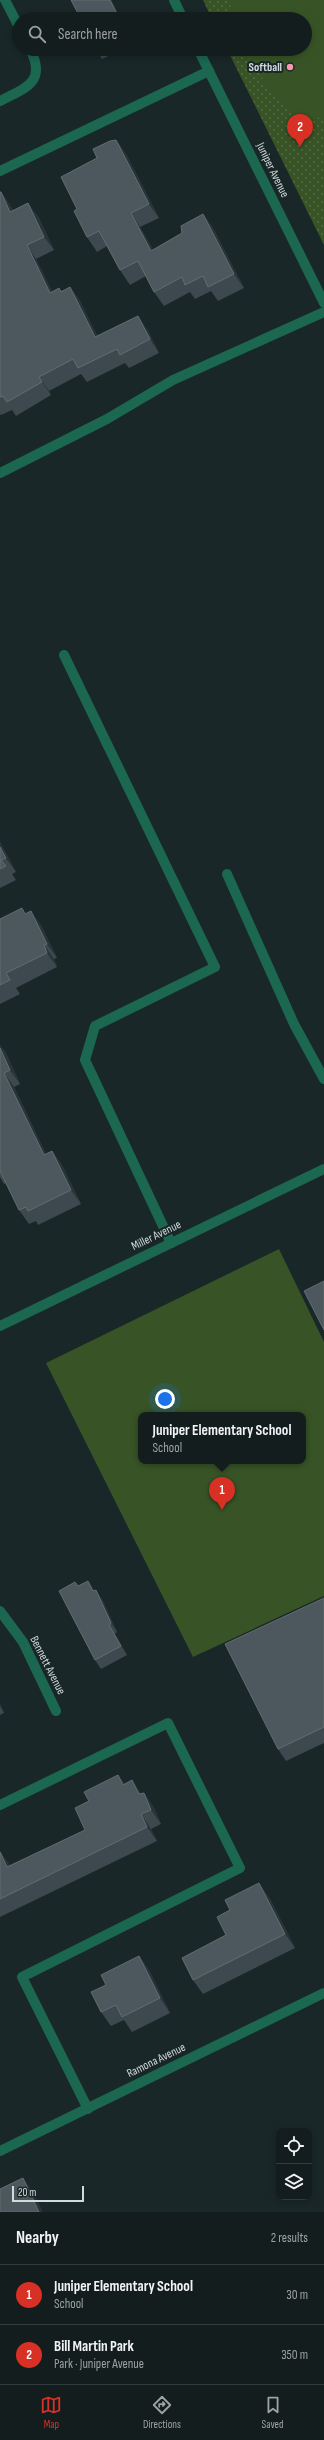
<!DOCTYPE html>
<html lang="en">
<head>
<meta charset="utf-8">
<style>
  body { margin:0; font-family:"Sofia Sans Condensed",sans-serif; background:#1c2627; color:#f1f3f6 }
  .controls { position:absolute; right:12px; bottom:12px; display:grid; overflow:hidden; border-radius:8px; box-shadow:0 2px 6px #0003 }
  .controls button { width:36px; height:36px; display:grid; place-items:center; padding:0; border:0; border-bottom:1px solid #323b3c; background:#131d1e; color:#f1f3f6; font:20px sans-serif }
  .scale { position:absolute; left:12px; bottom:10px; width:72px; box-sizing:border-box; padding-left:4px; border:2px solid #d2dbdb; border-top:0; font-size:11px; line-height:14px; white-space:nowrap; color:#d2dbdb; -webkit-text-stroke:3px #192728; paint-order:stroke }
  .you { position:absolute; left:165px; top:1399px; width:14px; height:14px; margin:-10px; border:3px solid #fff; border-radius:50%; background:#1a73e8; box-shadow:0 0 0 6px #1a73e833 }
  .badge { display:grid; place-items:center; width:26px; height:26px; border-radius:50%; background:#d93025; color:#fff; font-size:13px; font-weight:700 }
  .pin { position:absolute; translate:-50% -33px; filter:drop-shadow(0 1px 2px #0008) }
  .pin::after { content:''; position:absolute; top:21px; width:14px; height:12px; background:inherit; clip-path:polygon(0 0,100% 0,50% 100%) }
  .popup { position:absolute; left:138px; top:1412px; width:168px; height:52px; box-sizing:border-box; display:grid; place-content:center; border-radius:8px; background:#131d1e; filter:drop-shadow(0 1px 3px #0005); font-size:13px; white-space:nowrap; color:#9da2a4 }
  .popup b { font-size:15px; color:#f1f3f6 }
  .popup::after { content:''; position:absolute; left:50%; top:100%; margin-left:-8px; border:8px solid transparent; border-top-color:#131d1e }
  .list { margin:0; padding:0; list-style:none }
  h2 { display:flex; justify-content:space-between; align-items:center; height:52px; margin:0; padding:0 16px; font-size:17px }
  h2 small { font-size:13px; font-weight:400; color:#9da2a4 }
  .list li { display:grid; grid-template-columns:26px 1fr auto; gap:12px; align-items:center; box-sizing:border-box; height:60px; padding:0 16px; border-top:1px solid #323b3c }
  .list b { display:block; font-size:15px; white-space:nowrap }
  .list p { margin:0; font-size:13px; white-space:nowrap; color:#9da2a4 }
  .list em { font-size:13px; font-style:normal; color:#9da2a4 }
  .icon { flex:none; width:22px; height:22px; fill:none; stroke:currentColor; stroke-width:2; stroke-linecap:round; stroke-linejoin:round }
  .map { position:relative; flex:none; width:324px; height:2212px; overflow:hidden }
  .search { position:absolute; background:#131d1e; box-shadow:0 2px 6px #0003; left:12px; right:12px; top:12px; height:44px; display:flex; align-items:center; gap:10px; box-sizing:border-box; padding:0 14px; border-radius:22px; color:#9da2a4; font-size:15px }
  .sheet { height:172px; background:#131d1e }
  nav { display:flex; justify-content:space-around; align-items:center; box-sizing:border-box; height:56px; border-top:1px solid #323b3c; background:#131d1e; font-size:11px; color:#9da2a4 }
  nav a { display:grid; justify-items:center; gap:2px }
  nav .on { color:#d93025 }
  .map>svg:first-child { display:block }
</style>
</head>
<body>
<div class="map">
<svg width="324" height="2212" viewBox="0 0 324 2212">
  <defs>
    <pattern id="grass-dots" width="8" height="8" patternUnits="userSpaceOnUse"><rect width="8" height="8" fill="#385426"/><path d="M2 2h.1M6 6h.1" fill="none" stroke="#546c45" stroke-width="1.8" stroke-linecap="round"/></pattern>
  </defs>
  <rect width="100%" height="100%" fill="#192728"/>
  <path fill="url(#grass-dots)" d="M203,0H324V245L227,49H305V19H212Z"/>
  <g fill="#385426" fill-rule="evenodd">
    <path d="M229,0H324V115L307,123L267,86L244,49H305V19H233Z"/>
    <path d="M279,1249L324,1342V1596L193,1657L46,1363ZM141,1415H303V1461H141Z"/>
  </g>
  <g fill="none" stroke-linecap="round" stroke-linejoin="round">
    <g stroke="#1b674f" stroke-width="10">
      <path d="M5,0L19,27"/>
      <path d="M174,0L183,19"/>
      <path d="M198,49L324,303"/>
      <path d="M0,101C26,88 47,82 30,49"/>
      <path d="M0,171L209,71"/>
      <path d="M0,473L107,419L173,380L324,312"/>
      <path d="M64,655L215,967L95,1026L85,1060L171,1243"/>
      <path d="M227,874L294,1024L324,1079"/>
      <path d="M0,1326L324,1169"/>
      <path d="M0,1611L23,1642L56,1711"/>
      <path d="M0,1805L168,1723L240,1868L22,1977L88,2109"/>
      <path d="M0,2151L324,1993"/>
    </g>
  </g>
  <g fill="#3d484f">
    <path d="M111,0L121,19H81Z"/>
    <path d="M95,49H124L102,59Z"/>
    <path d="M116,140L126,154L159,218L140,227L153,250L182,233L203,214L213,228L244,288L218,301L211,291L195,299L190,292L164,306L154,292L146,276L130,285L120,270L107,246L97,252L87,237L77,209L97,158Z"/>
    <path d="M0,192H1L10,205L13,210L38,216L54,250L36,259L52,292L59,288L61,291L70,287L80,301L97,336L147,329L159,353L129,368L125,363L87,382L81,374L49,391L51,395L16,416L12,410L1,415L0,414Z"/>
    <path d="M0,842L16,872L12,874L16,880L0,888Z"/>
    <path d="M26,914L41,925L57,958L54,959L57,967L16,988L20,994L0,1004V919Z"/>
    <path d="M0,1045L6,1053L20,1084L14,1087L46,1154L52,1151L62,1165L81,1204L38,1225L36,1221L29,1224L19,1210L6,1183L4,1184L0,1177Z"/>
    <path d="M78,1586L95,1591L102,1599L117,1632L115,1634L127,1655L101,1669L95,1660Z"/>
    <path d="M324,1598V1743L286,1761L278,1749Z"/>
    <path d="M0,1704L4,1713L0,1715Z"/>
    <path d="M118,1775L125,1784L142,1794L144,1793L154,1808L161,1824L151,1829L157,1841L0,1917V1851L10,1866L85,1830L89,1801Z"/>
    <path d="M269,1897L295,1948L203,1994L193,1980L226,1935Z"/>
    <path d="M139,1956L149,1970L170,2013L132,2032L124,2020L111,2026L101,2012L106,1985Z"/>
  </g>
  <g fill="#283439">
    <path d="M110,0H111L121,19L116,12Z"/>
    <path d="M116,140L126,154L159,218L149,204Z"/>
    <path d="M1,192L10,205L20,225L10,212Z"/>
    <path d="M28,203L38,216L54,250L44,237Z"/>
    <path d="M131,213L140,227L161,265L151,251Z"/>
    <path d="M203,214L213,228L244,288L234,274Z"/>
    <path d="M27,245L36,259L60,306L50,293Z"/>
    <path d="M70,287L80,301L105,351L95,337Z"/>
    <path d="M138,316L147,329L159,353L150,339Z"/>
    <path d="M39,377L49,391L51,395L42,382Z"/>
    <path d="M0,842L16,872L6,858L0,847Z"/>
    <path d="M31,911L41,925L57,958L47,944Z"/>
    <path d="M44,945L54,959L57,967L47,953Z"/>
    <path d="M0,1045L6,1053L20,1084L10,1070L0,1048Z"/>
    <path d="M4,1073L14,1087L53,1169L44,1155Z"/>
    <path d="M52,1151L62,1165L81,1204L71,1190Z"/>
    <path d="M88,1581L94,1590L99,1600L93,1591Z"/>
    <path d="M96,1590L102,1599L117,1632L111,1623Z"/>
    <path d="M109,1625L115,1634L127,1655L121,1646Z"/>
    <path d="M0,1704L4,1713L0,1706Z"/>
    <path d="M118,1775L128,1789L123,1785Z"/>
    <path d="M132,1780L142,1795L139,1794Z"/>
    <path d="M144,1793L154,1808L161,1824L151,1810Z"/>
    <path d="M141,1814L151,1829L157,1841L147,1827Z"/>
    <path d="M0,1851L8,1863L17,1882L7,1867Z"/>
    <path d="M259,1883L269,1897L295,1948L285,1934Z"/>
    <path d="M139,1956L149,1970L170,2013L160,1998Z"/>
    <path d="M23,2178L33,2192L43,2212H39Z"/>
  </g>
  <g fill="#4d585e" stroke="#626c71">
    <path d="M71,0H110L116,12L112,14L114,19H81Z"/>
    <path d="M116,140L149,204L131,213L151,251L182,233L181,226L203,214L234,274L208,287L203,276L185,285L182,277L154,292L138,261L120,270L99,231L87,237L74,211L77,209L61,177L97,158L93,149L110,141Z"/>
    <path d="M0,192H1L10,212L28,203L44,237L27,245L50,293L59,288L61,292L70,287L95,337L138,316L150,339L120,355L117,349L78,368L73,359L39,377L42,382L7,402L3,396L0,397Z"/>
    <path d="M0,847L6,858L1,860L6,866L0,869Z"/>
    <path d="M22,908L25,914L31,911L47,944L44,945L47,953L6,973L10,980L0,985V919Z"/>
    <path d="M0,1048L10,1070L4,1073L44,1155L52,1151L71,1190L28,1211L26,1207L19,1210L0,1171Z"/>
    <path d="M324,1281V1330L304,1291Z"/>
    <path d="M88,1581L93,1591L96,1590L111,1623L109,1625L121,1646L95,1660L59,1591L75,1582L78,1586Z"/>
    <path d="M324,1598V1727L278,1749L225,1644Z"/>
    <path d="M118,1775L123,1785L132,1780L139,1794L144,1793L151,1810L141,1814L147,1827L0,1899V1852L7,1867L85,1830L75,1808L89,1801L84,1792Z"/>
    <path d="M259,1883L285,1934L193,1980L182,1958L226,1935L217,1917L230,1910L225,1900Z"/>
    <path d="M139,1956L160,1998L122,2017L116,2005L101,2012L91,1992L106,1985L101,1975Z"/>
    <path d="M23,2178L39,2212H0V2189Z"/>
  </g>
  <circle fill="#f39aab" stroke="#192728" stroke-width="1.5" cx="290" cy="67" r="4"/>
  <g text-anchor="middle" stroke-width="4" stroke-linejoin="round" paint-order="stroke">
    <g font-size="12" font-weight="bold" fill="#d2dbdb" stroke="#192728" text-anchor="end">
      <text x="282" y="71">Softball</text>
    </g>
    <g font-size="12" fill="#d2dbdb" stroke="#192728">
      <text transform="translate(273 170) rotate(64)" y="4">Juniper Avenue</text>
      <text transform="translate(156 1235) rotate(-26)" y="4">Miller Avenue</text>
      <text transform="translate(48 1665) rotate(63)" y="4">Bennett Avenue</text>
      <text transform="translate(156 2060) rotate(-26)" y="4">Ramona Avenue</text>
    </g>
  </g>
</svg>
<div class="controls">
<button><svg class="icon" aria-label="locate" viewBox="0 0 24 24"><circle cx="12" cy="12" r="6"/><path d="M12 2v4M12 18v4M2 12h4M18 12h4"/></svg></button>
<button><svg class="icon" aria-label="layers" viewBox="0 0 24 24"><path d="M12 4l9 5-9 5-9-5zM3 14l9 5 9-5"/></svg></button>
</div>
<div class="scale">20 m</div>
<div class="you"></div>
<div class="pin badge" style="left:222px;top:1510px">1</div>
<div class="popup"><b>Juniper Elementary School</b>School</div>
<div class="pin badge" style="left:300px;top:147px">2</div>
<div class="search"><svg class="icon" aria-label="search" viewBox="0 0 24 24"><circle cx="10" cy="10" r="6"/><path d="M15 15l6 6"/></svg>Search here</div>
</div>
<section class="sheet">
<h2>Nearby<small>2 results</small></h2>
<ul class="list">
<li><span class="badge">1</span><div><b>Juniper Elementary School</b><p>School</p></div><em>30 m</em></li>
<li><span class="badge">2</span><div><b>Bill Martin Park</b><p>Park · Juniper Avenue</p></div><em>350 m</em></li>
</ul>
</section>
<nav>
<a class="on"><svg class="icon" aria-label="map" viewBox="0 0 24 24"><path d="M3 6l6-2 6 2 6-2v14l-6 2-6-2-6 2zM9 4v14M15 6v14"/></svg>Map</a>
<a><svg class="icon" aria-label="directions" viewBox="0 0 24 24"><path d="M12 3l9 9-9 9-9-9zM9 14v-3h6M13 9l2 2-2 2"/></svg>Directions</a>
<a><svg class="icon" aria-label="saved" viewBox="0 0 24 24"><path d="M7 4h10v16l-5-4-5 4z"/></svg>Saved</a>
</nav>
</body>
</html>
